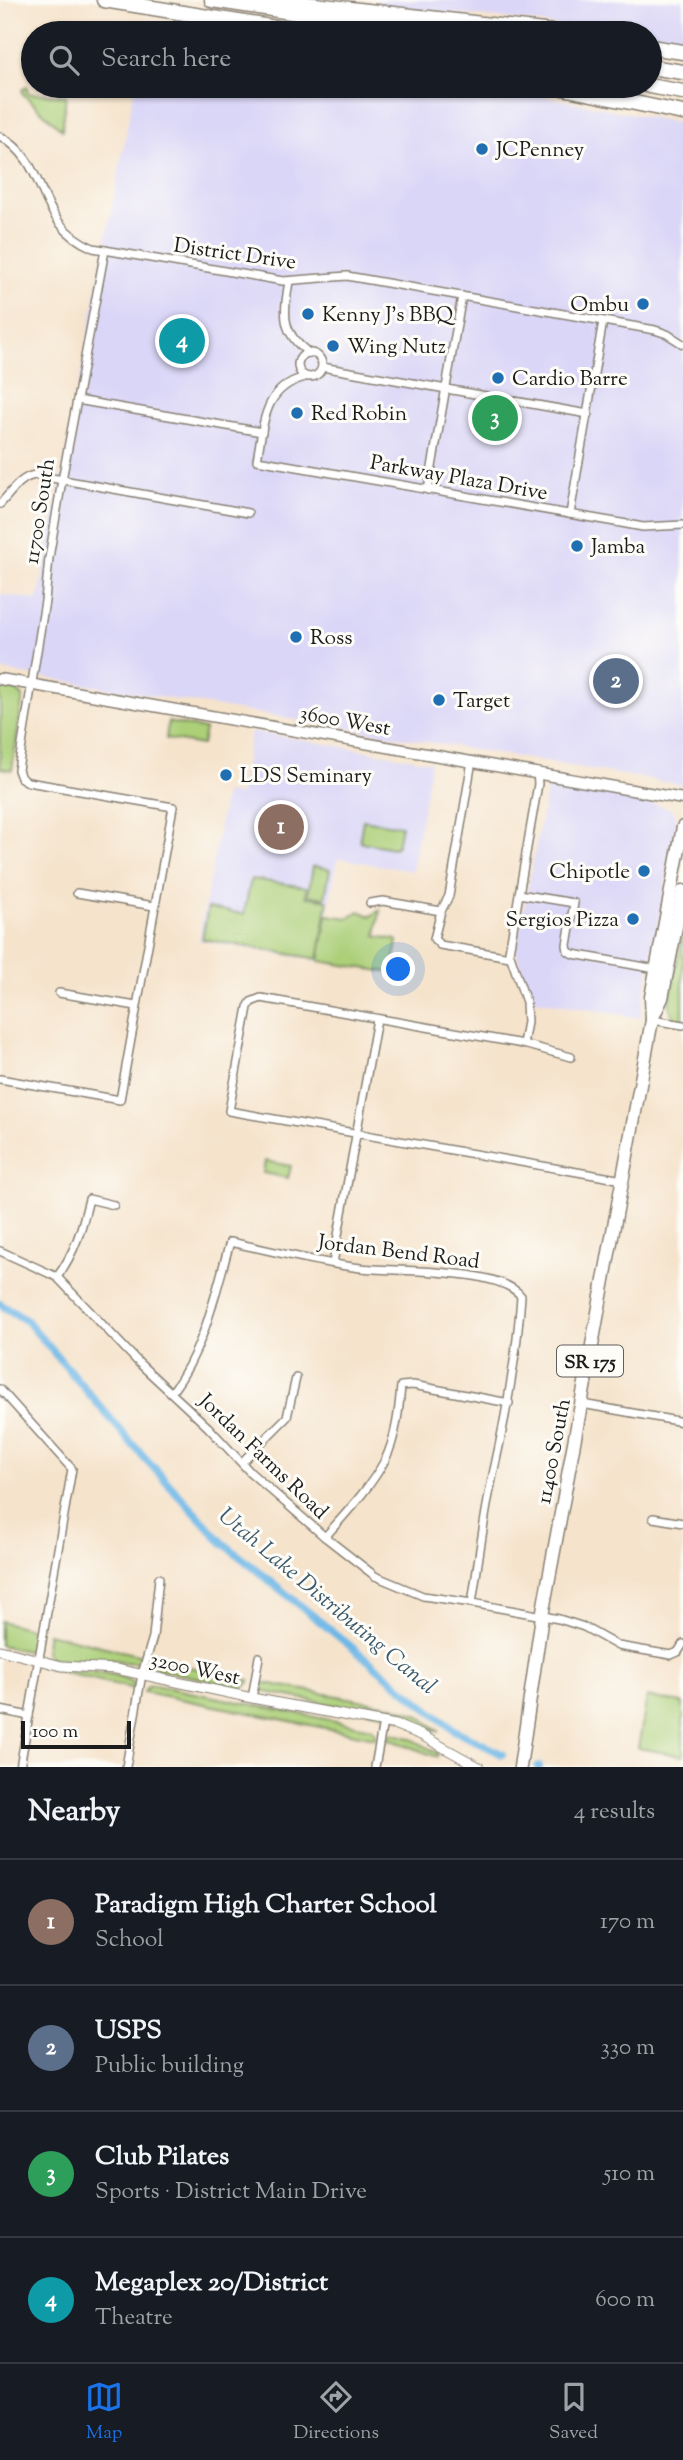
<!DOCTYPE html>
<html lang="en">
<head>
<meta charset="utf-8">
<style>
  body { margin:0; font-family:"Sorts Mill Goudy",serif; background:#242831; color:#f1f3f6 }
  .scale { position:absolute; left:21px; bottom:18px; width:110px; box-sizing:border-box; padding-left:7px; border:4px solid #1c1c1c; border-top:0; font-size:19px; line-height:24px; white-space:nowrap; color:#1c1c1c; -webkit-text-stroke:5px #fdfcf7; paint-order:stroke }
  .you { position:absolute; left:399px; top:970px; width:24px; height:24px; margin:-18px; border:5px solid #fff; border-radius:50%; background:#1a73e8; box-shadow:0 0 0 10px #1a73e833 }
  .badge { display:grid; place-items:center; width:46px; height:46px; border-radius:50%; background:#1a73e8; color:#fff; font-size:23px; font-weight:700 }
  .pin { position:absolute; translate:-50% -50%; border:4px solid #fff; box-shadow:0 2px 7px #0006 }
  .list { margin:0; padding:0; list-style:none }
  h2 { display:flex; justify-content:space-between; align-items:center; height:91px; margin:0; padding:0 28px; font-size:30px }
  h2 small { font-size:23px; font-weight:400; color:#9ea1a6 }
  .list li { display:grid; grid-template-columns:46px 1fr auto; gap:21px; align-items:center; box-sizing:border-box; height:126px; padding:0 28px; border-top:2px solid #363941 }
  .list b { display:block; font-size:26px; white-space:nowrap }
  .list p { margin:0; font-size:23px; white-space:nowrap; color:#9ea1a6 }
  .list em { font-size:23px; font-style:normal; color:#9ea1a6 }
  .icon { flex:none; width:38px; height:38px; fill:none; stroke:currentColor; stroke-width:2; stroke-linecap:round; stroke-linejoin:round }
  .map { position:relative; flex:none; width:683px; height:1767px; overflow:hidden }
  .search { position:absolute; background:#171b24; box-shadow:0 2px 5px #0004; left:21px; right:21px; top:21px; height:77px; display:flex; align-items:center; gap:18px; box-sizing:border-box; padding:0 24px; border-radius:38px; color:#9ea1a6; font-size:26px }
  .sheet { height:595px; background:#171b24 }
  nav { display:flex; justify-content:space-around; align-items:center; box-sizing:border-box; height:98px; border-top:2px solid #363941; background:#171b24; font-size:19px; color:#9ea1a6 }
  nav a { display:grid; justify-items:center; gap:4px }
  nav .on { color:#1a73e8 }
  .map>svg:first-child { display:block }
</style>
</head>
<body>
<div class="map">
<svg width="683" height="1767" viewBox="0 0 683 1767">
  <rect width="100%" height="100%" fill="#fdfcf7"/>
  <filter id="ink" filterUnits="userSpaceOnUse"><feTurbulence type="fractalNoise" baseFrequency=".0143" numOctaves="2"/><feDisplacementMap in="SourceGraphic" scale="14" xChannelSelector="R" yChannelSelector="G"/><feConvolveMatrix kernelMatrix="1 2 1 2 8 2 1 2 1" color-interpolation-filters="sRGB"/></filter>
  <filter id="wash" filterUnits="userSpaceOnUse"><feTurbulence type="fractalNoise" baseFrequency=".00686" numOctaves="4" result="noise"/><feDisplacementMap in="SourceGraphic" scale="28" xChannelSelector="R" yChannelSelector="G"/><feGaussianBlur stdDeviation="1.57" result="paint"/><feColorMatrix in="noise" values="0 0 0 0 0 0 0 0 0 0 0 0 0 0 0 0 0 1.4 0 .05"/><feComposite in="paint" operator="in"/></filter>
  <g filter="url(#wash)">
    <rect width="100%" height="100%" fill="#f5e3cb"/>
    <g fill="#dad6f7">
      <path d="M376,0H683V44L650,39V33H609L510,19L375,6Z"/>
      <path d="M135,86H491L683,124V785L0,670V594L38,600Z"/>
      <path d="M251,731L431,762L412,871L338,858L319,961L199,940L225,793L240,795Z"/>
      <path d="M548,783L611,794L661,806L670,809L676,816L677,822L640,1018L530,999L516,950Z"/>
    </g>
    <g fill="#accf78" stroke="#64764a" stroke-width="2">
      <path d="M27,86L28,93L66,96L62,130L23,94L22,90Z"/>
      <path d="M0,687L17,690L23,696L12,770L0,768Z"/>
      <path d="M168,722L205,729L202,745L166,739Z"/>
      <path d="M363,820L401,826L397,846L393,848L361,842L360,837Z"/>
      <path d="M313,866L330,869L325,898L308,895Z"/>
      <path d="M251,879L307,887L306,897L328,900L318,959L202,939L208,908L244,914Z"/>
      <path d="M380,910L376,936L397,940L393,973L319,961L327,915L348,918L359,911L371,916Z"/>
      <path d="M683,930V1020L674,1019L669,1006Z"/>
      <path d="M265,1161L291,1166L288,1178L263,1173Z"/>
      <path d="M0,1621L38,1631L34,1648L26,1651L0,1645Z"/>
      <path d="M48,1633L142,1656L139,1662C130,1665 120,1660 111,1660C89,1658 70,1664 48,1657L45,1652Z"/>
      <path d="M152,1659L250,1680L249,1683L243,1688L157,1669L151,1664Z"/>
      <path d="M46,1668C68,1672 121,1669 135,1685L134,1689Z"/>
      <path d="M260,1682L393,1706L418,1715L440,1732L389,1715L266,1692L260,1689Z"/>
      <path d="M154,1685L371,1728L375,1732V1738L144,1692L148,1686Z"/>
      <path d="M647,1697L683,1703V1756L638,1748Z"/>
      <path d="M391,1733L410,1738L438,1753L437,1757L386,1738Z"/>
    </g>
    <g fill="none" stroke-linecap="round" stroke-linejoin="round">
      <g stroke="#6db7e6" stroke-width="8">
        <path d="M0,1304L27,1321L133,1445L222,1542L454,1730L502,1754"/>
        <path d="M538,1767H539"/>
      </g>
    </g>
  </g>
  <g filter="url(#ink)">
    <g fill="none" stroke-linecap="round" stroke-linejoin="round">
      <defs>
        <g id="minor">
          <path d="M0,136C51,164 33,223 93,248L283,281L347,276L655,330L667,334L683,344"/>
          <path d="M289,281C284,314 280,332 309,353"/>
          <circle cx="310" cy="365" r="12"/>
          <path d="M322,367L588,414"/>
          <path d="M305,377C263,388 264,423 257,460L621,523L643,527L683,525"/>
          <path d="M77,400L262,432"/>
          <path d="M428,490L462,296"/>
          <path d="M0,504C10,494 20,477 35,475L248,513"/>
          <path d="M570,514L603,321"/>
          <path d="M472,761L449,896L441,911L434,939L440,945L510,957"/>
          <path d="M77,893L154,906"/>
          <path d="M519,894L574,903L567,945L568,951L573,954L656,969"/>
          <path d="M370,903L383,901L441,911"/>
          <path d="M59,993L136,1006"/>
          <path d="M652,1020L683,1025"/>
          <path d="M523,1044L527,1022L526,1002L509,952L538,784L537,772"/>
          <path d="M571,1057L523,1044L261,998L251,1002L248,1007L229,1111L623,1180"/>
          <path d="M0,1079L120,1100L173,807L28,782L21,778L18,770L45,601L49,558L62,480L105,250"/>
          <path d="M0,1251L57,1277L139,1363L208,1427L251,1473L325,1537L375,1576L423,1596L472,1603L559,1619L584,1627L618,1646L671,1655L678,1652L683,1644"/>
          <path d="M333,1263L377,1019"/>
          <path d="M57,1277C75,1253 82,1228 89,1199L114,1205"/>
          <path d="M0,1389L72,1469L20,1767"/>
          <path d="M172,1392C205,1348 215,1294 230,1242C273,1251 317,1263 361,1268C397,1272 499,1267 521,1296C517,1356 507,1411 494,1470C484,1514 479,1559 472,1603"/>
          <path d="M582,1404L683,1422"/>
          <path d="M242,1462L287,1417L296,1378"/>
          <path d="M653,1518L683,1523"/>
          <path d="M325,1537C346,1513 370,1488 385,1460C396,1438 399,1410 401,1386L413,1385L509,1403"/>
          <path d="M252,1698L259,1657"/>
          <path d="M0,1710L29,1716"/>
          <path d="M126,1767L142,1674L153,1637L159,1578"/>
          <path d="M375,1767L383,1722"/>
        </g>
        <path id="tertiary" d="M0,1650L62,1666L116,1669L252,1698L396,1725L421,1735L479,1767"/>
        <path id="secondary" d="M0,679L683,799"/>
        <g id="primary">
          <path d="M652,1019L662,998L683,891"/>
          <path d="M520,1767L542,1616L652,1020L651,997L683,827"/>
        </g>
        <g id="motorway">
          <path d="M104,0L307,33"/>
          <path d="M212,0L428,33"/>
          <path d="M271,0L562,33"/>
          <path d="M650,47L683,52"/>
          <path d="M650,67L683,72"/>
          <path d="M553,86L683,113"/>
          <path d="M649,86L683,92"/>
        </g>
      </defs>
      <use href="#minor" stroke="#888074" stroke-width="10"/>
      <use href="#tertiary" stroke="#888074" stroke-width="11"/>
      <use href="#secondary" stroke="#888074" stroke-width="13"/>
      <use href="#primary" stroke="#888074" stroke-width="15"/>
      <use href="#motorway" stroke="#888074" stroke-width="17"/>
      <use href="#minor" stroke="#fff" stroke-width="7"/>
      <use href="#tertiary" stroke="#fff" stroke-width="9"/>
      <use href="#secondary" stroke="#fff" stroke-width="10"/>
      <use href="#primary" stroke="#fff" stroke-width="12"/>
      <use href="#motorway" stroke="#fff" stroke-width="14"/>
    </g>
  </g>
  <g fill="#1f6fb2" stroke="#fdfcf7" stroke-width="2.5">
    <circle cx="482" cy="149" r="7"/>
    <circle cx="643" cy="304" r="7"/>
    <circle cx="308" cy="314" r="7"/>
    <circle cx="333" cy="346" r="7"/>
    <circle cx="498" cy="378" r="7"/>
    <circle cx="297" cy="413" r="7"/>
    <circle cx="577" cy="546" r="7"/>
    <circle cx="296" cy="637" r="7"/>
    <circle cx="439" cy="700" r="7"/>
    <circle cx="226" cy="775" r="7"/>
    <circle cx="644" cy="871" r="7"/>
    <circle cx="633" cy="919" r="7"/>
  </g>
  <g text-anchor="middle" stroke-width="6" stroke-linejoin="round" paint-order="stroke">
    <rect fill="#fdfcf7" stroke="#605f5e" stroke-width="2" x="557" y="1345.5" width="66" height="31" rx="5"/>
    <g font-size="19" font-weight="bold" fill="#1c1c1c">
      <text x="590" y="1368">SR 175</text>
    </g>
    <g font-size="21" fill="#1c1c1c" stroke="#fdfcf7" text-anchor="start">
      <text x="496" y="156">JCPenney</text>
      <text x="629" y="311" text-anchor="end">Ombu</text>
      <text x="322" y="321">Kenny J's BBQ</text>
      <text x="347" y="353">Wing Nutz</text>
      <text x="512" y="385">Cardio Barre</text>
      <text x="311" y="420">Red Robin</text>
      <text x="591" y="553">Jamba</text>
      <text x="310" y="644">Ross</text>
      <text x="453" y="707">Target</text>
      <text x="240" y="782">LDS Seminary</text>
      <text x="630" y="878" text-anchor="end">Chipotle</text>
      <text x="619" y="926" text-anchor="end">Sergios Pizza</text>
    </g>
    <g font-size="21" fill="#1c1c1c" stroke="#fdfcf7">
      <text transform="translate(235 253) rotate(8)" y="7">District Drive</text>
      <text transform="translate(459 477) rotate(10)" y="7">Parkway Plaza Drive</text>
      <text transform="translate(39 511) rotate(-81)" y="7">11700 South</text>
      <text transform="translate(345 720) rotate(10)" y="7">3600 West</text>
      <text transform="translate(399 1251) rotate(7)" y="7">Jordan Bend Road</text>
      <text transform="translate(553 1451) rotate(-79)" y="7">11400 South</text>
      <text transform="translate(264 1456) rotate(44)" y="7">Jordan Farms Road</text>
      <text transform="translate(195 1668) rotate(12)" y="7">3200 West</text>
    </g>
    <g font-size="23" font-style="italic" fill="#3c5a6d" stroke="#fdfcf7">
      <text transform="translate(328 1600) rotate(40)" y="8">Utah Lake Distributing Canal</text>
    </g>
  </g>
</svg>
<div class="scale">100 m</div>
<div class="you"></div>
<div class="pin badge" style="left:281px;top:827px;background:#8d6e63">1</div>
<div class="pin badge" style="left:616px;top:681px;background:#5c6f8a">2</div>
<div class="pin badge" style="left:495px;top:418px;background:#2e9e5b">3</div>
<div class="pin badge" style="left:182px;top:341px;background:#0f9aa8">4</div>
<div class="search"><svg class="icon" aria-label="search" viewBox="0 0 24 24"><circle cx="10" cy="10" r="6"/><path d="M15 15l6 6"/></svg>Search here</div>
</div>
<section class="sheet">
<h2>Nearby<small>4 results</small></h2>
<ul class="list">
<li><span class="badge" style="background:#8d6e63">1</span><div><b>Paradigm High Charter School</b><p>School</p></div><em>170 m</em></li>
<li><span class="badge" style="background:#5c6f8a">2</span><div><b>USPS</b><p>Public building</p></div><em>330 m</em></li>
<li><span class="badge" style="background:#2e9e5b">3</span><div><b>Club Pilates</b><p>Sports · District Main Drive</p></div><em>510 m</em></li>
<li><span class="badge" style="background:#0f9aa8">4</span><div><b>Megaplex 20/District</b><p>Theatre</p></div><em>600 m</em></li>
</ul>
</section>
<nav>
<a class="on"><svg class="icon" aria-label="map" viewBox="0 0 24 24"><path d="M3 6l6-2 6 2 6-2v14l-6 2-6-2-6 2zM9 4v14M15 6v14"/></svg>Map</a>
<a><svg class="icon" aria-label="directions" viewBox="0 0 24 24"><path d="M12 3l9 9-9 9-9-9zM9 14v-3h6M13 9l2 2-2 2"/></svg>Directions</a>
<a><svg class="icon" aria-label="saved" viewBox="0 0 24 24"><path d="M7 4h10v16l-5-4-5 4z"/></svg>Saved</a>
</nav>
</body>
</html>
